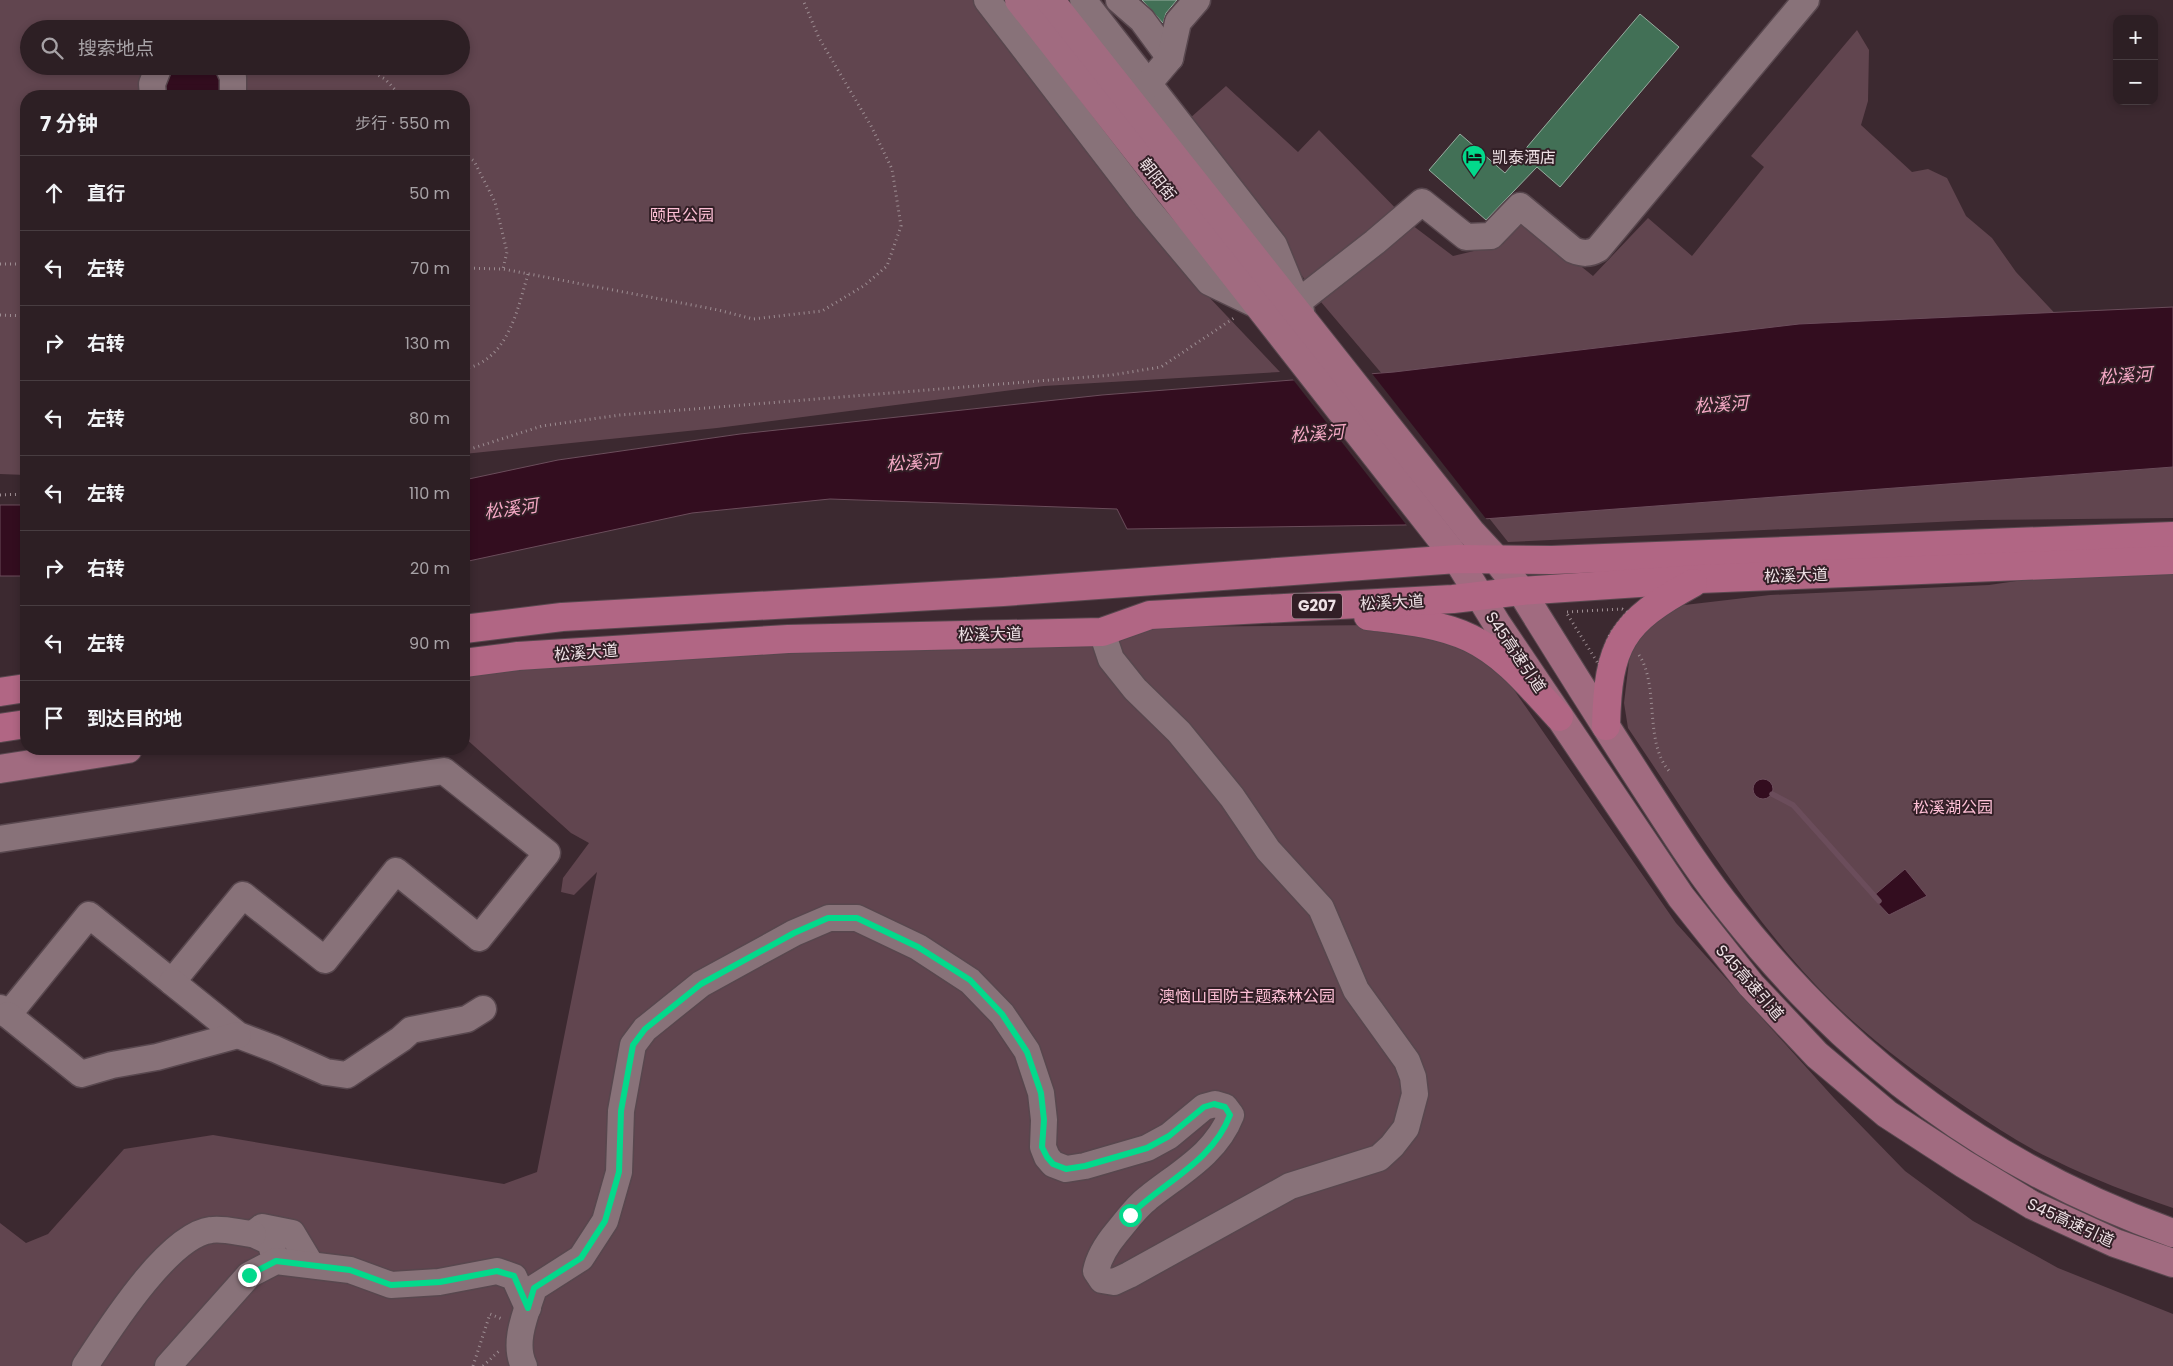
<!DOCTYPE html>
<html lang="zh">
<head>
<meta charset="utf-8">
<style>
  body { margin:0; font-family:Poppins,"Noto Sans SC",sans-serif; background:#35272c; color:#f1f3f6 }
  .controls { position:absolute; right:15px; top:15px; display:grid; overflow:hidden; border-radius:10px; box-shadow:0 2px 8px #0003 }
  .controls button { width:45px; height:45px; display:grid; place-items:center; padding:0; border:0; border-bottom:1px solid #483d41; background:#2d1f24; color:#f1f3f6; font:25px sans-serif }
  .stop { position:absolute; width:15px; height:15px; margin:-11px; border:4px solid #03d98b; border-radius:50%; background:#fff }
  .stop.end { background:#03d98b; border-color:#fff; box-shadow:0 1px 5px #0008 }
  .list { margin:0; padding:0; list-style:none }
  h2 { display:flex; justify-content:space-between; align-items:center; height:65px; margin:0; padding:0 20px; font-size:21px }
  h2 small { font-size:16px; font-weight:400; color:#a7a2a6 }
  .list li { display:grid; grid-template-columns:32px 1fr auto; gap:15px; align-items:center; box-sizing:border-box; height:75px; padding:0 20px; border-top:1px solid #483d41 }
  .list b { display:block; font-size:19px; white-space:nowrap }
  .list em { font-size:16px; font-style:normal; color:#a7a2a6 }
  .icon { flex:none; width:28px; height:28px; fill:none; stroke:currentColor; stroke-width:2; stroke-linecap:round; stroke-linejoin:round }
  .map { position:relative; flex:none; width:2173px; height:1366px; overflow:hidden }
  .search { position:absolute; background:#2d1f24; box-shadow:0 2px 8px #0003; left:20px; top:20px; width:450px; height:55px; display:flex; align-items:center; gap:12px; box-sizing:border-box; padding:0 18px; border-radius:28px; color:#a7a2a6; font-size:19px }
  .panel { position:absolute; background:#2d1f24; box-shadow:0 2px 8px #0003; left:20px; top:90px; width:450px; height:665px; border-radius:20px }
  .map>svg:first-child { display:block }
</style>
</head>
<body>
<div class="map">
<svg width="2173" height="1366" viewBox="0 0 2173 1366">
  <rect width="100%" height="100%" fill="#3c2930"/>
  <g fill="#61454f" fill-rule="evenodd">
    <path d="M0,0H975L1207,295L1280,372L1044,386L717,428L464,454V96H26V475L0,474ZM29,29H461V66H29Z"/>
    <path d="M1857,30L1869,50L1868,101L1861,125L1912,172L1928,169L1947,178L1966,216L1992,238L2016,272L2063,322L1394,388L1321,302L1189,119L1226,86L1298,152L1319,130L1412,225L1453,256L1503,244L1524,220L1593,276L1648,218L1692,256L1764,167L1751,156Z"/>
    <path d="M2173,467V518L1980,520L1508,542L1489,518Z"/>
    <path d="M2173,571V1208C2133,1194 2092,1179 2054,1160C2023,1146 1994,1126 1967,1108C1911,1070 1858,1031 1812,981C1741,905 1686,813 1628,728L1624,703L1630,653L1639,636L1676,606L1770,595L1989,585L2051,576Z"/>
    <path d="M1381,625L1449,638L1505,677L1676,923L1834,1098L1905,1171L1973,1221L2058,1268L2173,1314V1366H0V1223L26,1243L48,1234L124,1149L213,1135L504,1184L537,1172L597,872L574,895L561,892L563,878L589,843L571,833L464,737V661L1035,628Z"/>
  </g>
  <g fill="#330d1f" stroke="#6b4d5b">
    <path d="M167,66H220L227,96H160Z"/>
    <path d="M2173,307V467L1404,525L1127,529L1117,509L830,499L692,513L464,562V480L558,460L740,434L1102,395L1394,372L1799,324Z"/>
    <rect x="0" y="505" width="26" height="71"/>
    <circle cx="1763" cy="789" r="10"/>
    <path d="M1905,869L1927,896L1889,915L1872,897Z"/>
  </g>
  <path fill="#3c2930" d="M1370,371L1487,520L1408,527L1291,377Z"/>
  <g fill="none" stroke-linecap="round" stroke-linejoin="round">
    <path stroke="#6b4d5b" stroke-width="5.5" d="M1772,794L1793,805L1879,901"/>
  </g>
  <g fill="#427056" stroke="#98ada0">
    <path d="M1142,0H1177L1166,13L1163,23Z"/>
    <path d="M1640,14L1679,47L1560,187L1537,167L1486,220L1429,170L1460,134L1505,173Z"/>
  </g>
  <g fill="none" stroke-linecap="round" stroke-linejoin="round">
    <defs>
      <g id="minor">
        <path d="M987,0L1147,208L1209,282L1255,304"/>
        <path d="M1083,0L1274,245L1301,311"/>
        <path d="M1119,0L1142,20L1170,58"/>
        <path d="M228,66L233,77V96"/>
        <path d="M153,96L152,84L159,66"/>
        <path d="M1137,97L1170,58L1178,22L1197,0"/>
        <path d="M1293,306L1375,242L1422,202L1466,237L1491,236L1520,206L1573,250C1583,254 1589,254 1598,249L1806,0"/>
        <path d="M0,839L444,771L547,853L479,938L396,871L325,960L243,895L172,982L89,915L8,1015L0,1008"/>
        <path d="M172,982L238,1035L275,1049L326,1072L347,1075L401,1039L411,1030L467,1019L483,1009"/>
        <path d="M8,1015L81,1074L112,1065L157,1057L238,1035"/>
        <path d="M276,1261L270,1242L253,1234L262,1227L292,1233L310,1263"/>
        <path d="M85,1366C108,1331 168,1235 211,1230C224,1228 240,1233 253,1234"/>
        <path d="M168,1366L249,1275L276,1261L350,1270L391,1285L439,1282L497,1271L514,1277L528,1308"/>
        <path d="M524,1366C512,1342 527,1311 534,1288L581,1258L605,1221L619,1172L621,1111L633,1045L645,1029L701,984L794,933L829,918H857L918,947L970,981L1002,1014L1027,1051L1041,1093L1044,1120L1043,1147L1047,1157L1053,1164L1066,1169L1085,1166L1147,1148L1169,1136L1204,1107L1215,1104L1225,1107L1231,1115C1216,1154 1179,1173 1148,1198C1136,1207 1127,1220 1117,1232C1107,1244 1099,1256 1096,1271L1102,1280L1114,1282L1129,1275L1290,1186L1379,1158L1392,1146L1406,1128L1415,1094L1413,1077L1407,1061L1356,990L1321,908L1268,850L1232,797L1179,732L1135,689L1111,659L1102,632"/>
      </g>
      <g id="major">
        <path d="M1019,0L1457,559L1497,624L1681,897L1751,985L1817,1055L1887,1114L1964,1164L2032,1205L2115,1243L2173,1263"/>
        <path d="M1050,0L1471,532L1496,559L1521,591C1560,654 1599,716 1639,778C1669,824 1698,871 1733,914C1851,1063 1993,1169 2173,1233"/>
        <path d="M0,769L128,749"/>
      </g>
      <g id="highway">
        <path d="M1368,616C1401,620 1439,623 1470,638C1506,655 1532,688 1559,717"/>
        <path d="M464,629L562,617L1003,592L1457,559L1552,560L2173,536"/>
        <path d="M464,663L518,656L788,639L1102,632L1150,615L1453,599L1521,591L1699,579L2173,560"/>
        <path d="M0,692L26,688"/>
        <path d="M1606,726C1608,644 1621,622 1693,583"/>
        <path d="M0,728L26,724"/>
      </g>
    </defs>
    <use href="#minor" stroke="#58474e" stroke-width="29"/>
    <use href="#major" stroke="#58474e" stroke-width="30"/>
    <use href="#highway" stroke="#58474e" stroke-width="30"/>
    <g stroke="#9d8d92" stroke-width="3" stroke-dasharray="1 4" stroke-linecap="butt">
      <path d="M361,66L385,79L401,96"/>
      <path d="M464,154L474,161L495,202L507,252L503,269"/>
      <path d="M0,264H26"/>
      <path d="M464,268L503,269L718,310L753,319L822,311L865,285L887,266L901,226L892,169L871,126L819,38L803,0"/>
      <path d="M0,315L26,316"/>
      <path d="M464,369C508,360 517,311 528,274"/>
      <path d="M464,451L542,426L620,415L1112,375L1161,367L1234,318"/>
      <path d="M0,495L26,494"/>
      <path d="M1622,609L1627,612L1610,634L1599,665L1566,612Z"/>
      <path d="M1639,655C1660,686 1643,745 1671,773"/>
      <path d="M473,1366L490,1314L502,1319"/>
      <path d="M483,1366L499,1351"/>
    </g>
    <use href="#minor" stroke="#887279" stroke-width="26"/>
    <use href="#major" stroke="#a16b80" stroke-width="28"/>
    <use href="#highway" stroke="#b16684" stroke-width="28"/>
  </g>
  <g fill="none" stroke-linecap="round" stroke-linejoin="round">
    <path stroke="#03d98b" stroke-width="6" d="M249,1275L276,1261L350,1270L391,1285L440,1282L497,1271L514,1276L528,1308L534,1288L581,1258L605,1221L619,1172L621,1111L633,1045L645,1029L701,984L794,933L828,918H857L918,947L970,980L1002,1014L1027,1052L1041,1093L1044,1120L1042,1147L1047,1157L1053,1164L1066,1169L1085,1166L1147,1148L1169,1136L1204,1107L1214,1104L1225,1107L1230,1115C1213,1161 1164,1182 1130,1215"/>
  </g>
  <defs>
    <symbol id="hotel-pin" viewBox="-11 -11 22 30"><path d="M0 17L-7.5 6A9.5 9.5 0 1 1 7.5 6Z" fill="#03d98b" stroke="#321f26"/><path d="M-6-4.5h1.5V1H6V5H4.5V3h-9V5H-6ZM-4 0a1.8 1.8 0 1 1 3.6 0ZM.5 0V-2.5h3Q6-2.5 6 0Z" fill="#111"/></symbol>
  </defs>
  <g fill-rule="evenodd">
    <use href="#hotel-pin" x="1460" y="143" width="28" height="38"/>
  </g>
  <g text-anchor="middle" stroke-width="4" stroke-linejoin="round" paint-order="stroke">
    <rect fill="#321f26" stroke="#b6a8ac" stroke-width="1" x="1292" y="593.5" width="50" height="25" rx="4"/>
    <g font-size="15" font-weight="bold" fill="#efe2e6">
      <text x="1317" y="611">G207</text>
    </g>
    <g font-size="16" fill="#efe2e6" stroke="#321f26" text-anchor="start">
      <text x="1492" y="163">凯泰酒店</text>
    </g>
    <g font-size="16" fill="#efe2e6" stroke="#321f26">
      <text transform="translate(1158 179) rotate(52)" y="6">朝阳街</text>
      <text transform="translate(1796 575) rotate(-2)" y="6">松溪大道</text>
      <text transform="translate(1392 602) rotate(-3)" y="6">松溪大道</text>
      <text transform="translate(990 634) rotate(-1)" y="6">松溪大道</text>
      <text transform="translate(586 652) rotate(-4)" y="6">松溪大道</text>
      <text transform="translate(1516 652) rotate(56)" y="6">S45高速引道</text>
      <text transform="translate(1750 982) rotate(49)" y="6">S45高速引道</text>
      <text transform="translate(2071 1222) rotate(25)" y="6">S45高速引道</text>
    </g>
    <g font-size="16" fill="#fec0d6" stroke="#321f26">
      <text x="682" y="221">颐民公园</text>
      <text x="1953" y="813">松溪湖公园</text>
      <text x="1247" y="1002">澳恼山国防主题森林公园</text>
    </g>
    <g font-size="18" font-style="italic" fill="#f4a8c4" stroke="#321f26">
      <text transform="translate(2125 376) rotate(-4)" y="6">松溪河</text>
      <text transform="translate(1721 405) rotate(-4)" y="6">松溪河</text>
      <text transform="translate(1317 434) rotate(-4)" y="6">松溪河</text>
      <text transform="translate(913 463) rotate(-4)" y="6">松溪河</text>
      <text transform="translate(511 509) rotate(-8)" y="6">松溪河</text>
    </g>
  </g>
</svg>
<div class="controls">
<button>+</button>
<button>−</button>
</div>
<div class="stop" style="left:1130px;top:1215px"></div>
<div class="stop end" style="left:249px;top:1275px"></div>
<div class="search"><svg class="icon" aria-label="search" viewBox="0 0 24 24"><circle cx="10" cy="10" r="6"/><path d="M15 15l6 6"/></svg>搜索地点</div>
<section class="panel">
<h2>7 分钟<small>步行 · 550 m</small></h2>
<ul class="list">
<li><svg class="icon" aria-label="ahead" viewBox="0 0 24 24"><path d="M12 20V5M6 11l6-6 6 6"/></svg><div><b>直行</b></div><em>50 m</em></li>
<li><svg class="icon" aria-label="left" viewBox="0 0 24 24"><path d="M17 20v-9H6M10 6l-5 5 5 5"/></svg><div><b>左转</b></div><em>70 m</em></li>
<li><svg class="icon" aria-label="right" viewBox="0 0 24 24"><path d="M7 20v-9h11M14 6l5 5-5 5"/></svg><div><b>右转</b></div><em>130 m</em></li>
<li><svg class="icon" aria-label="left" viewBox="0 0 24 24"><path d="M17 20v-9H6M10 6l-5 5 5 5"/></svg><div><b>左转</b></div><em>80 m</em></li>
<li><svg class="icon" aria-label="left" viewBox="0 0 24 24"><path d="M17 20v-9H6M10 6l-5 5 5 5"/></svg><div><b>左转</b></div><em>110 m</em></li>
<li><svg class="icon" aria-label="right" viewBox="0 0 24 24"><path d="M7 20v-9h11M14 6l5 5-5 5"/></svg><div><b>右转</b></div><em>20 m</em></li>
<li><svg class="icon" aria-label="left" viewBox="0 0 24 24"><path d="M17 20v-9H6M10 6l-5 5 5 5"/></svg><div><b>左转</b></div><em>90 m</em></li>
<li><svg class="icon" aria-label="arrive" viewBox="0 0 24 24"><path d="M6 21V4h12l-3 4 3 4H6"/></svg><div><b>到达目的地</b></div></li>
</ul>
</section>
</div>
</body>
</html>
